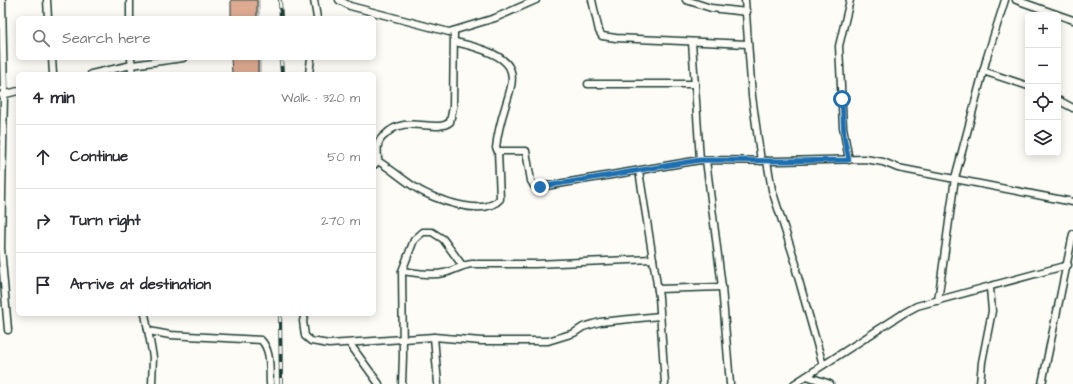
<!DOCTYPE html>
<html lang="en">
<head>
<meta charset="utf-8">
<style>
  body { margin:0; font-family:"Architects Daughter",sans-serif; background:#f7f7f7; color:#2b2b33 }
  .controls { position:absolute; right:12px; top:12px; display:grid; overflow:hidden; border-radius:6px; box-shadow:0 2px 10px #0003 }
  .controls button { width:36px; height:36px; display:grid; place-items:center; padding:0; border:0; border-bottom:1px solid #e1e1e2; background:#fff; color:#2b2b33; font:20px sans-serif }
  .stop { position:absolute; width:12px; height:12px; margin:-9px; border:3px solid #1f6fb2; border-radius:50%; background:#fff }
  .stop.end { background:#1f6fb2; border-color:#fff; box-shadow:0 1px 4px #0008 }
  .list { margin:0; padding:0; list-style:none }
  h2 { display:flex; justify-content:space-between; align-items:center; height:52px; margin:0; padding:0 16px; font-size:17px }
  h2 small { font-size:13px; font-weight:400; color:#7c7c81 }
  .list li { display:grid; grid-template-columns:26px 1fr auto; gap:12px; align-items:center; box-sizing:border-box; height:64px; padding:0 16px; border-top:1px solid #e1e1e2 }
  .list b { display:block; font-size:15px; white-space:nowrap }
  .list em { font-size:13px; font-style:normal; color:#7c7c81 }
  .icon { flex:none; width:22px; height:22px; fill:none; stroke:currentColor; stroke-width:2; stroke-linecap:round; stroke-linejoin:round }
  .map { position:relative; flex:none; width:1073px; height:384px; overflow:hidden }
  .search { position:absolute; background:#fff; box-shadow:0 2px 10px #0003; left:16px; top:16px; width:360px; height:44px; display:flex; align-items:center; gap:10px; box-sizing:border-box; padding:0 14px; border-radius:6px; color:#7c7c81; font-size:15px }
  .panel { position:absolute; background:#fff; box-shadow:0 2px 10px #0003; left:16px; top:72px; width:360px; height:244px; border-radius:6px }
  .map>svg:first-child { display:block }
</style>
</head>
<body>
<div class="map">
<svg width="1073" height="384" viewBox="0 0 1073 384">
  <rect width="100%" height="100%" fill="#fdfcf7"/>
  <filter id="ink" filterUnits="userSpaceOnUse"><feTurbulence type="fractalNoise" baseFrequency=".025" numOctaves="2"/><feDisplacementMap in="SourceGraphic" scale="8" xChannelSelector="R" yChannelSelector="G"/><feConvolveMatrix kernelMatrix="1 2 1 2 8 2 1 2 1" color-interpolation-filters="sRGB"/></filter>
  <g filter="url(#ink)">
    <g fill="#0003">
      <rect x="232" y="0" width="28" height="18"/>
      <path d="M232,58H261V74H233Z"/>
    </g>
    <g fill="#deaa92" stroke="#1f3d34">
      <rect x="231" y="0" width="26" height="18"/>
      <path d="M231,58H258V74H232Z"/>
    </g>
    <g fill="none" stroke-linecap="round" stroke-linejoin="round">
      <defs>
        <g id="street">
          <path d="M2,0L4,94L1,248L8,330"/>
          <path d="M47,0L48,18"/>
          <path d="M130,0V18"/>
          <path d="M314,0L317,18"/>
          <path d="M339,0L350,6L449,32L495,18L536,0"/>
          <path d="M592,0L599,31L602,36L616,38L747,44"/>
          <path d="M686,0L711,8L747,12"/>
          <path d="M745,0L752,96L761,161"/>
          <path d="M1016,0L1073,20"/>
          <path d="M692,42L700,160"/>
          <path d="M52,58L53,74"/>
          <path d="M131,58L132,74"/>
          <path d="M983,71L1028,86"/>
          <path d="M91,74L132,65L183,58"/>
          <path d="M309,74L311,58"/>
          <path d="M588,84H695"/>
          <path d="M2,95L18,91"/>
          <path d="M1058,100L1073,108"/>
          <path d="M498,151H526L531,181L534,186L540,187L700,160L779,161L865,159L883,162L898,168L1073,202"/>
          <path d="M706,160L722,287L730,384"/>
          <path d="M849,160L843,127L839,46L850,0"/>
          <path d="M378,161C391,169 402,179 416,188C433,199 484,218 500,199L498,151L496,148C502,85 546,62 455,42"/>
          <path d="M767,161L772,190L796,264V270L823,365"/>
          <path d="M374,165L378,161C378,156 377,149 378,145C379,141 382,137 385,135C405,113 435,134 450,122L453,107L454,31"/>
          <path d="M639,171L659,297L665,384"/>
          <path d="M402,271C416,273 431,276 444,273C454,271 461,265 472,264H535L653,259"/>
          <path d="M658,289L722,287"/>
          <path d="M938,301L955,178L987,57L1005,0"/>
          <path d="M145,314L153,357L152,384"/>
          <path d="M305,314L303,321L305,336L311,341L329,344L434,337L481,341H548L574,333L583,327L600,322L660,316"/>
          <path d="M149,331L170,335L261,340C272,351 269,370 270,384"/>
          <path d="M434,337L438,384"/>
          <path d="M350,344L379,384"/>
          <path d="M807,376L830,384"/>
          <path d="M402,384L403,356L402,271L414,240L423,232H432L443,239L462,265"/>
          <path d="M794,384L904,313L917,306L1068,265"/>
          <path d="M980,384L982,362L992,311L990,288"/>
          <path d="M1042,384L1073,234"/>
        </g>
      </defs>
      <use href="#street" stroke="#1f3d34" stroke-width="9"/>
      <use href="#street" stroke="#fdfcf7" stroke-width="6"/>
      <defs>
        <g id="rail">
          <path d="M280,0L281,18"/>
          <path d="M281,58L282,74"/>
          <path d="M280,314L281,384"/>
        </g>
      </defs>
      <use href="#rail" stroke="#1f3d34" stroke-width="4"/>
      <use href="#rail" stroke="#fdfcf7" stroke-width="2.5" stroke-dasharray="8" stroke-linecap="butt"/>
    </g>
  </g>
  <g fill="none" stroke-linecap="round" stroke-linejoin="round" filter="url(#ink)">
    <path stroke="#1f6fb2" stroke-width="5" d="M540,187L700,160L780,161L849,160L844,136L842,99"/>
  </g>
</svg>
<div class="controls">
<button>+</button>
<button>−</button>
<button><svg class="icon" aria-label="locate" viewBox="0 0 24 24"><circle cx="12" cy="12" r="6"/><path d="M12 2v4M12 18v4M2 12h4M18 12h4"/></svg></button>
<button><svg class="icon" aria-label="layers" viewBox="0 0 24 24"><path d="M12 4l9 5-9 5-9-5zM3 14l9 5 9-5"/></svg></button>
</div>
<div class="stop" style="left:842px;top:99px"></div>
<div class="stop end" style="left:540px;top:187px"></div>
<div class="search"><svg class="icon" aria-label="search" viewBox="0 0 24 24"><circle cx="10" cy="10" r="6"/><path d="M15 15l6 6"/></svg>Search here</div>
<section class="panel">
<h2>4 min<small>Walk · 320 m</small></h2>
<ul class="list">
<li><svg class="icon" aria-label="ahead" viewBox="0 0 24 24"><path d="M12 20V5M6 11l6-6 6 6"/></svg><div><b>Continue</b></div><em>50 m</em></li>
<li><svg class="icon" aria-label="right" viewBox="0 0 24 24"><path d="M7 20v-9h11M14 6l5 5-5 5"/></svg><div><b>Turn right</b></div><em>270 m</em></li>
<li><svg class="icon" aria-label="arrive" viewBox="0 0 24 24"><path d="M6 21V4h12l-3 4 3 4H6"/></svg><div><b>Arrive at destination</b></div></li>
</ul>
</section>
</div>
</body>
</html>
